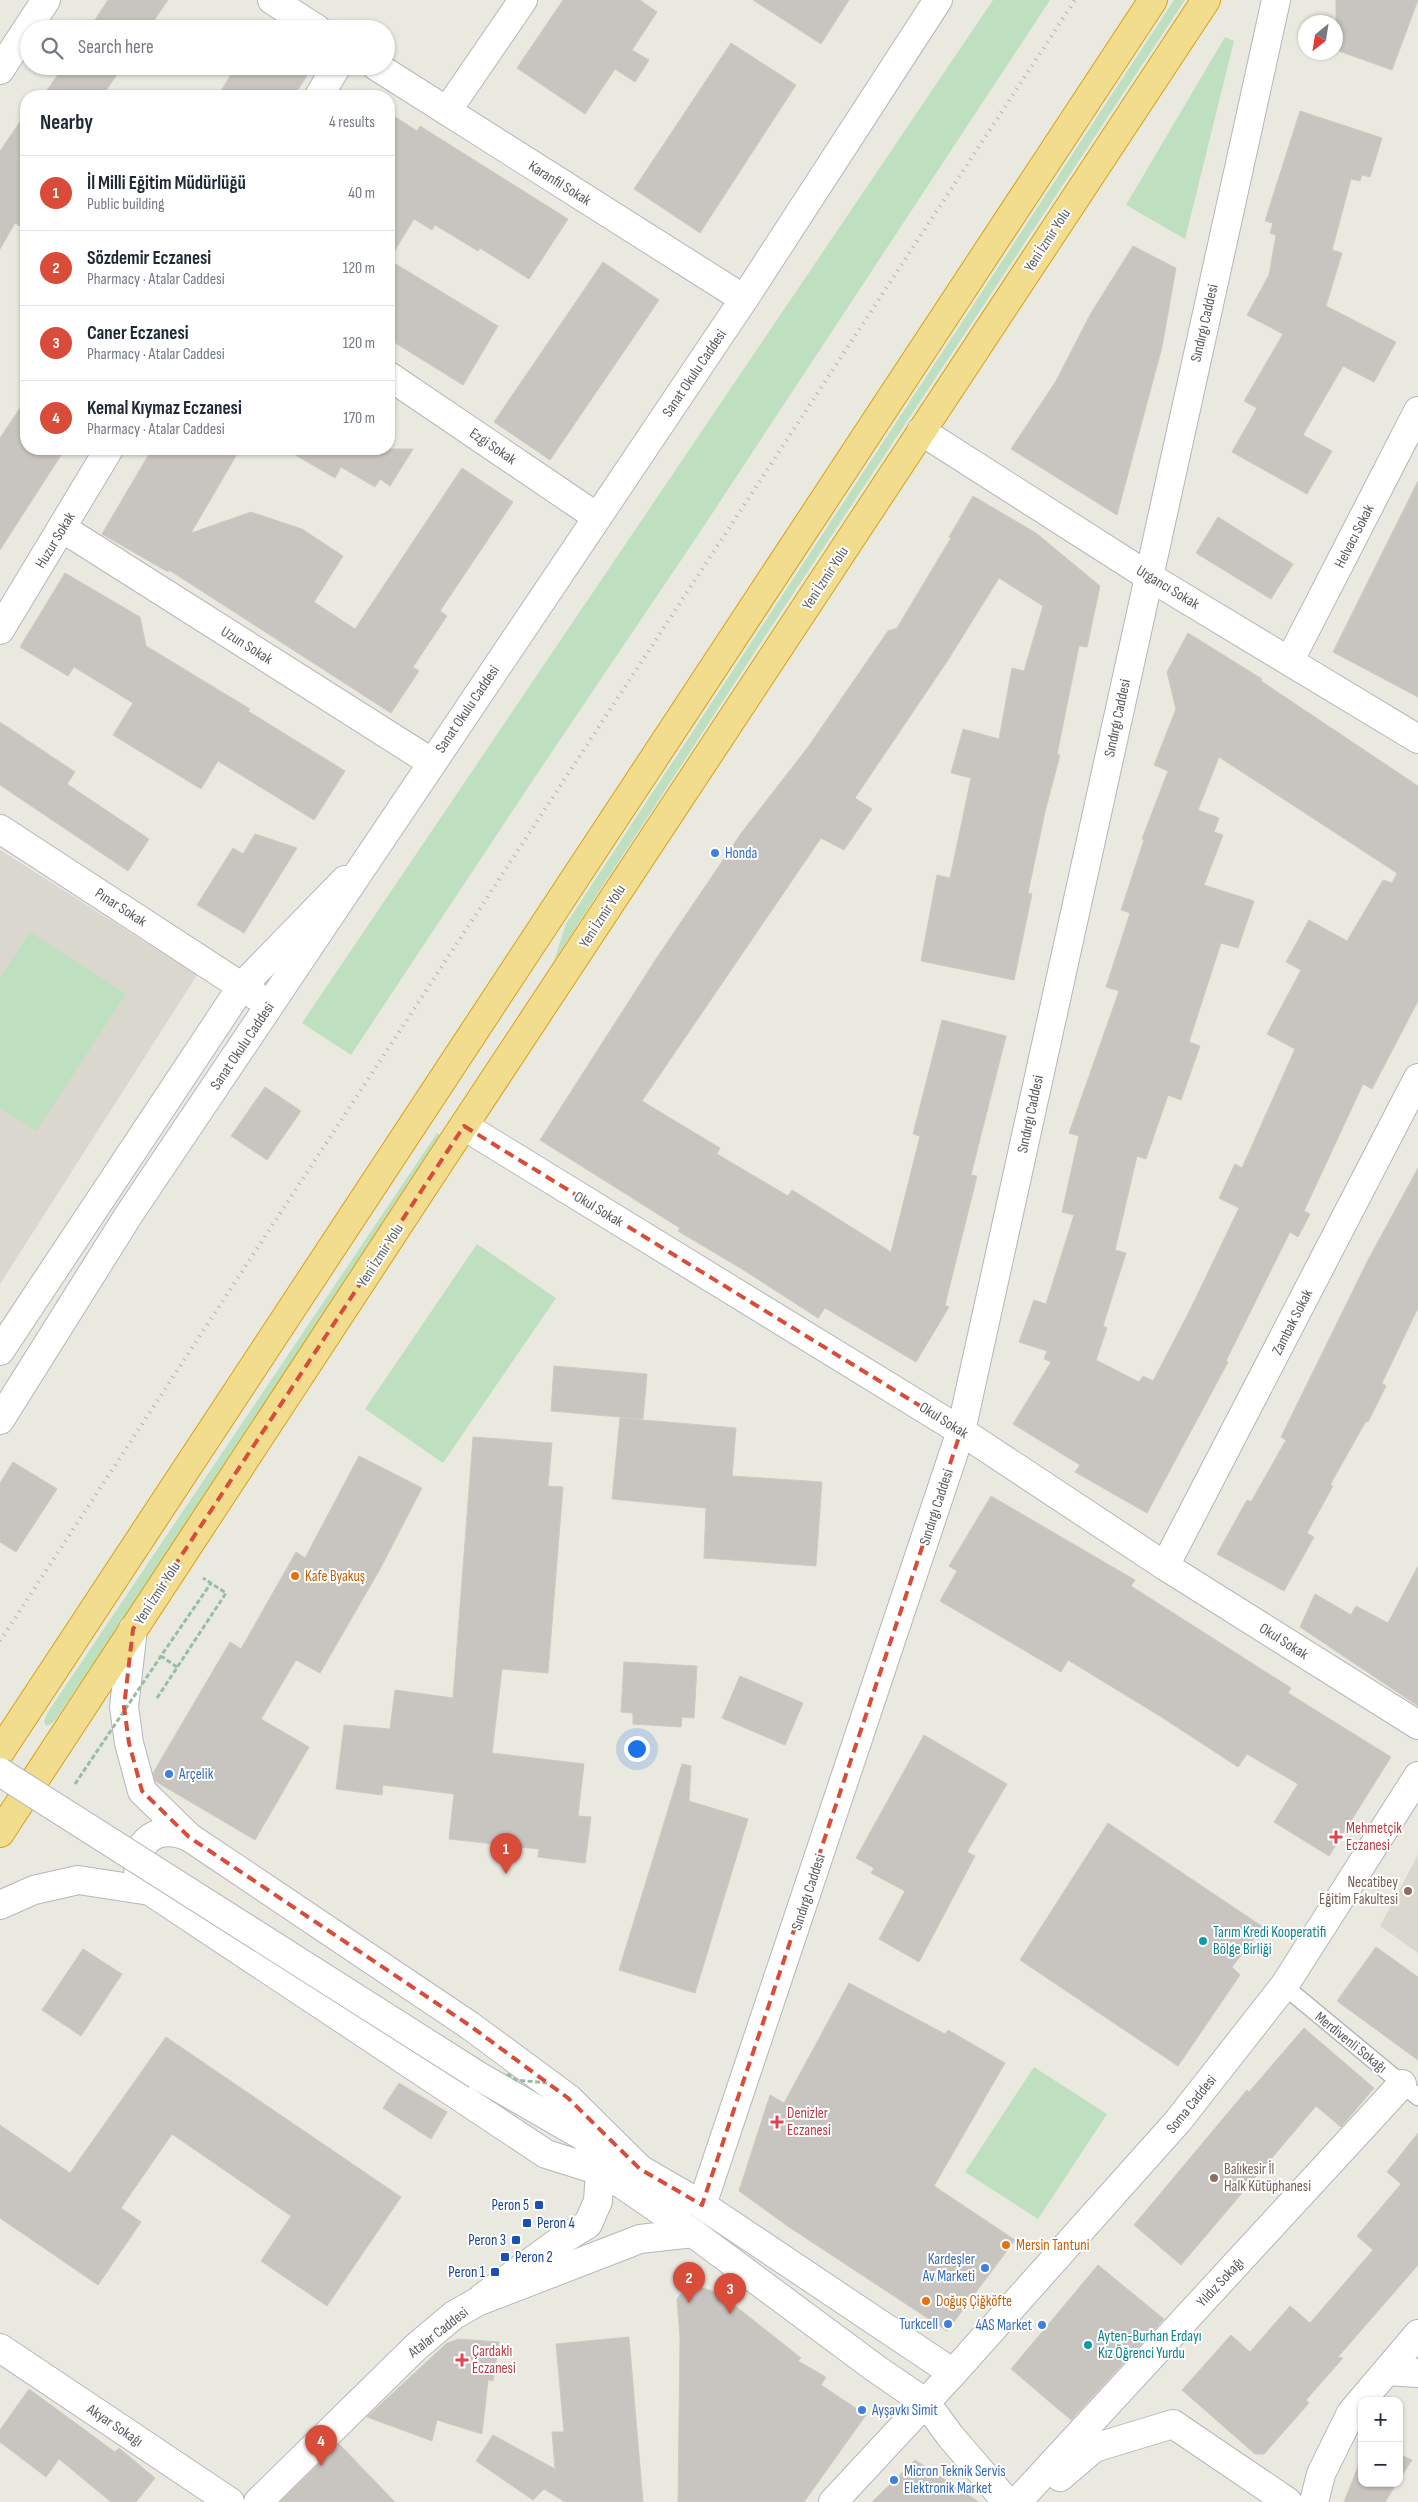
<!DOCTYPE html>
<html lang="en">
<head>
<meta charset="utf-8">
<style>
  body { margin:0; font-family:"Sofia Sans Condensed",sans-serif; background:#f6f6f7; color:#1f2937 }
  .controls { position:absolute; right:15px; bottom:15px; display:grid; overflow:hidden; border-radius:10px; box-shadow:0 1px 4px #0004 }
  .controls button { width:45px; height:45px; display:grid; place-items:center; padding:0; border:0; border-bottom:1px solid #e0e1e3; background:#fff; color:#1f2937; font:25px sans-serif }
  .compass { position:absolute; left:1298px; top:15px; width:45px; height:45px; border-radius:50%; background:#fff; box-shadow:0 1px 4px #0004; rotate:210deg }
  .you { position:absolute; left:636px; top:1748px; width:18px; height:18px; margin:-12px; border:4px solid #fff; border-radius:50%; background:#1a73e8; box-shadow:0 0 0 8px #1a73e833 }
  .badge { display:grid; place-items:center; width:32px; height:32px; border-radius:50%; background:#d84c39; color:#fff; font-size:16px; font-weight:700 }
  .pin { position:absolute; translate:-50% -41px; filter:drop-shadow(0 1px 2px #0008) }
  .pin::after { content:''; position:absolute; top:26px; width:18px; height:15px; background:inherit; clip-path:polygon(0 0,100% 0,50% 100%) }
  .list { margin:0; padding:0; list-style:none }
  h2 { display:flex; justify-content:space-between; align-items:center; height:65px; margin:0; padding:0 20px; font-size:21px }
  h2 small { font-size:16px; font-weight:400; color:#747a83 }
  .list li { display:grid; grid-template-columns:32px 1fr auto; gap:15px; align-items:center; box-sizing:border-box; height:75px; padding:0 20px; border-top:1px solid #e0e1e3 }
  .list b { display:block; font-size:19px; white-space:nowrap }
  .list p { margin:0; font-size:16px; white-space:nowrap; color:#747a83 }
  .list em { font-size:16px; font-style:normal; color:#747a83 }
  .icon { flex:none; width:28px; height:28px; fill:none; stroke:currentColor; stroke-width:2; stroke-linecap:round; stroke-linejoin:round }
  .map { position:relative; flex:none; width:1418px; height:2502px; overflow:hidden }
  .search { position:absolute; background:#fff; box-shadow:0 1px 4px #0004; left:20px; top:20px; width:375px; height:55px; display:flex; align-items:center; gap:12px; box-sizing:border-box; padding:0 18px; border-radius:28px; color:#747a83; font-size:19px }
  .panel { position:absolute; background:#fff; box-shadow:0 1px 4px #0004; left:20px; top:90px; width:375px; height:365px; border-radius:20px }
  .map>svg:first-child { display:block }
</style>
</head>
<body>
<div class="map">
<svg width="1418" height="2502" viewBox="0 0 1418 2502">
  <rect width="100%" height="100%" fill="#eae9e0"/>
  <g fill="#dad8ce">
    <path d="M0,850L197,975L0,1284Z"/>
    <path d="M1418,1855V1953L1380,1926Z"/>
  </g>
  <g fill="#bee0c0">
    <path d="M993,0H1050L700,532L535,777L351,1055L302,1023Z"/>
    <path d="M1174,0H1185L764,638L554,961L566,924Z"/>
    <path d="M1225,37L1234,41L1185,239L1126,205Z"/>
    <path d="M30,932L126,994L36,1131L0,1108V978Z"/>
    <path d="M437,1133L447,1139L56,1719L51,1724L46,1726L44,1721L48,1712Z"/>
    <path d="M477,1244L556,1298L443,1463L365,1409Z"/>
    <path d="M1034,2067L1107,2114L1038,2219L965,2172Z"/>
  </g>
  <g fill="#c8c5c0" stroke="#cecabf" fill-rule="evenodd">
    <path d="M108,0H168L148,29H89Z"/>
    <path d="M563,0H640L657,12L632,50L649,60L635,82L615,69L585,114L517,68Z"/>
    <path d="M753,0H849L821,44Z"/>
    <path d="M1336,0H1418L1392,70L1336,50Z"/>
    <path d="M731,43L796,85L700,233L634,189Z"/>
    <path d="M64,66H123L102,96H43Z"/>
    <path d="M236,66H313L294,96H218Z"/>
    <path d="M1300,111L1382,138L1370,177L1362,175L1360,181L1351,179L1332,250L1342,253L1326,306L1396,342L1374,382L1343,366L1303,435L1332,451L1307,494L1232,452L1257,408L1244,401L1283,334L1247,315L1269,275L1276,235L1270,233L1273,223L1265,221Z"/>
    <path d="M26,113V230L15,223L0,249V151Z"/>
    <path d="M389,113L417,131L420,126L568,219L529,279L480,248L478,251L435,225L432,230L414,219L389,260Z"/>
    <path d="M1133,246L1176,268L1162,347L1117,515L1011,449L1056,381L1091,313Z"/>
    <path d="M389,260L498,326L463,385L389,339Z"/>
    <path d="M603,262L659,300L550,460L494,422Z"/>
    <path d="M26,399V449H65L0,550V438Z"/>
    <path d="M152,449H240L191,533L251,512L302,529L343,556L314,602L355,629L462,468L513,502L440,611L447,616L413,667L419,671L391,713L169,570L168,572L102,534Z"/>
    <path d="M285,449H413L390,486L380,479L375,487L341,467L335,478Z"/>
    <path d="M1418,481V697L1333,652Z"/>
    <path d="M973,496L1036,533L1100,586L1087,647L1079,646L1057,754L1060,755L1045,812L1028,893L1032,894L1014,980L921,961L937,875L950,878L971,778L951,773L963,729L999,739L1012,668L1024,671L1043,606L999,578L948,660L855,798L872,809L844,850L821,838L642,1101L720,1148L717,1154L788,1196L792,1190L891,1252L920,1136L913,1134L942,1020L1006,1036L971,1175L977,1176L945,1305L949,1307L916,1362L825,1308L818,1318L742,1269L678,1231L680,1228L540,1140L656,959L742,832L808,747L888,631L897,628L951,538L949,537Z"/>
    <path d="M1218,517L1293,564L1271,599L1196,553Z"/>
    <path d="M65,573L140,617L146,646L250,709L248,711L345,771L314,820L218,761L201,789L113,735L133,703L74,667L68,676L20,647Z"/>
    <path d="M1188,633L1262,679L1261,681L1418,786V1001L1372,1089L1363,1084L1304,1211L1310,1214L1298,1237L1290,1232L1226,1361L1228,1362L1147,1513L1075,1472L1080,1465L1013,1424L1051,1362L1044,1359L1047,1351L1019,1342L1034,1300L1046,1304L1074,1215L1062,1212L1079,1136L1069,1133L1119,991L1106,987L1130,913L1121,910L1144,840L1142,839L1168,771L1154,765L1176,709L1167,672ZM1219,757L1397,873L1392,883L1383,880L1347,941L1309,920L1286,962L1301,970L1267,1034L1295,1049L1242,1168L1235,1164L1219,1198L1239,1208L1189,1312L1153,1381L1143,1376L1139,1382L1096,1360L1107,1328L1103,1326L1126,1253L1115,1250L1137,1156L1146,1159L1168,1095L1181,1100L1200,1046L1189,1042L1221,943L1238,948L1254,901L1204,885L1223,835L1214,832L1219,818L1198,810Z"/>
    <path d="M0,722L75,772L67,784L149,839L128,871L0,785Z"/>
    <path d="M255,834L297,848L244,933L197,905L233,848L243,854Z"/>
    <path d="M265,1087L301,1111L267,1160L231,1136Z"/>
    <path d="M1418,1168V1308L1382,1383L1386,1386L1368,1422L1366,1421L1330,1485L1333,1486L1307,1533L1314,1537L1284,1591L1217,1554L1247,1500L1251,1502L1286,1440L1281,1437L1368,1260Z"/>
    <path d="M554,1366L647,1374L643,1419L551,1411Z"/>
    <path d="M620,1418L736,1428L732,1476L822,1482L816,1566L704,1558L706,1508L612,1499Z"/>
    <path d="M473,1437L552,1443L548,1486L563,1487L548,1673L502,1669L492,1753L584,1764L578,1816L591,1817L585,1863L538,1857L539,1849L449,1839L454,1794L383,1785L382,1795L336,1789L344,1725L390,1729L395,1690L453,1698Z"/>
    <path d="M359,1456L422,1488L380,1569L320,1673L296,1660L261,1719L309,1747L255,1840L155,1781L153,1773L230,1642L241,1649L296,1552L305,1558Z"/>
    <path d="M13,1462L57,1489L16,1552L0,1542V1483Z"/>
    <path d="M991,1496L1135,1580L1131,1586L1291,1688L1288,1693L1391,1757L1329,1856L1274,1822L1298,1784L1247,1754L1238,1767L1163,1718L1068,1660L1061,1672L940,1601L957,1571L949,1566Z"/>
    <path d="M1418,1566V1706L1300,1627L1315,1594L1351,1615L1356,1606L1388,1623Z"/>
    <path d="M624,1662L697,1666L694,1718L682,1717L681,1727L633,1724V1713L621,1712Z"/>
    <path d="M740,1676L803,1703L785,1745L722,1718Z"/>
    <path d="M924,1735L1007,1784L967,1852L975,1856L919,1962L879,1939L905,1891L871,1873L874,1868L856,1858Z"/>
    <path d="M682,1764L691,1766L689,1801L748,1819L695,1993L619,1970Z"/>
    <path d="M1108,1823L1263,1927L1232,1967L1240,1975L1178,2066L1020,1960Z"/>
    <path d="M1376,1947L1418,1977V2060L1337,2001Z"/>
    <path d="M83,1949L122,1974L81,2036L42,2010Z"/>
    <path d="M849,1983L945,2034L948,2030L1005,2063L934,2186L1015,2240L947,2331L789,2227L739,2191L770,2095L784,2103Z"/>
    <path d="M1304,2028L1374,2088L1341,2127L1316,2106L1181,2265L1134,2225L1247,2090L1249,2092Z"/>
    <path d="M166,2037L401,2197L327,2306L261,2261L291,2216L172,2134L121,2208L141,2222L98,2285L0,2218V2125L70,2173Z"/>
    <path d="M399,2083L447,2112L431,2139L383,2108Z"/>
    <path d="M1418,2133V2265L1338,2357L1343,2358L1306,2400L1309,2403L1264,2454H1255L1182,2390L1231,2335L1250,2352L1290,2306L1310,2323L1373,2250L1357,2236L1401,2184L1387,2172Z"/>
    <path d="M1098,2265L1164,2319L1071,2420L1011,2369Z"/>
    <path d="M688,2284L719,2293L801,2358L798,2361L826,2377L821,2385L866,2415L804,2502H678L680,2338L677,2299Z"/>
    <path d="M629,2337L643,2502H565L544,2489L533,2500L476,2461L493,2435L555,2469L552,2432H564L556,2344Z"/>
    <path d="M459,2339L499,2342L493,2381L488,2380L482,2434L437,2420L432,2441L367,2417L447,2343Z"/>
    <path d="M29,2389L115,2452L119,2448L155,2478L136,2502H111L59,2459L46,2477L0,2442V2430Z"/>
    <path d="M339,2444L395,2502H280Z"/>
    <path d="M1399,2454L1412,2460L1399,2480Z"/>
    <path d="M1362,2457V2483H1397L1385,2502H1344Z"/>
    <path d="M915,2460L979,2502H872Z"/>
  </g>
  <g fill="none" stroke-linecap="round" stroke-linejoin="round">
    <defs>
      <path id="lane" d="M1284,1986L1418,2097"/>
      <g id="street">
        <path d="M272,0L317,29"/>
        <path d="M376,66L744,299"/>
        <path d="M0,70L46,0"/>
        <path d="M319,96L337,66"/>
        <path d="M447,111L523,0"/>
        <path d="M389,376L597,517"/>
        <path d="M921,431L1148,576L1418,739"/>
        <path d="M62,528L431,762"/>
        <path d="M0,630L109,449"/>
        <path d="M1290,660L1418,411"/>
        <path d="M0,829L256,996"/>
        <path d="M464,1126L961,1431L1165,1566L1418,1725"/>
        <path d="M0,1351L242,986L345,880"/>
        <path d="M1165,1566L1418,1078"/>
        <path d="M702,2205L961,1431L1276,0"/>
        <path d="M483,2297L554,2245L588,2224L598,2201L600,2171"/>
        <path d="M0,2348L230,2502"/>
        <path d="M1387,2371L1418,2373"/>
        <path d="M926,2403L951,2437L1007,2502"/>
        <path d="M1060,2477L1094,2448L1173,2424L1288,2502"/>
        <path d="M1017,2502L1402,2084"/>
        <path d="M1314,2502L1321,2474L1351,2413L1418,2334"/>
      </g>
      <g id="secondary">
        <path d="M0,1420L128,1216L744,299L938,0"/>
        <path d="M133,1629L124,1707L129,1743L142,1791L189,1837L469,2025L568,2098L640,2169"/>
        <path d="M142,1882C127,1847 155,1821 189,1837"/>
        <path d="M0,1905L34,1890L78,1880L150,1891L546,2154L600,2171"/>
        <path d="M477,2075L702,2205L953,2373"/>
        <path d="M585,2159L693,2233L875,2368L926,2403"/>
        <path d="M258,2502L416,2347L454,2315L477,2302L640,2239L693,2233"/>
        <path d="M833,2502L953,2373L1178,2121L1284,1986L1418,1776"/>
      </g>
      <g id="highway">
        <path d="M0,1752L1153,0"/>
        <path d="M0,1833L445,1154L1206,0"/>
      </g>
    </defs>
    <use href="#lane" stroke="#b3b6ba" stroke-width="19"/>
    <use href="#street" stroke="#b3b6ba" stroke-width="30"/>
    <use href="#secondary" stroke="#b4b6bc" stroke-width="30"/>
    <use href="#highway" stroke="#d6a214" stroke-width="30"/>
    <g stroke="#97bea4" stroke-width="3" stroke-dasharray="5 2.5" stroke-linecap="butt">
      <path d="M177,1667L161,1656L211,1583"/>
      <path d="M157,1698L226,1593L203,1578"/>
    </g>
    <use href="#lane" stroke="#fff" stroke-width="16"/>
    <use href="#street" stroke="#fff" stroke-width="28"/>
    <use href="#secondary" stroke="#fff" stroke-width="28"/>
    <use href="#highway" stroke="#f2dd8f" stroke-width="28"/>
    <path stroke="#b1b2b2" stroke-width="4" stroke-dasharray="1 6" stroke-linecap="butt" d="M0,1641L1075,0"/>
    <defs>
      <path id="secondary-bridge" d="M0,1772L477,2075"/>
    </defs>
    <use href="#secondary-bridge" stroke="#b4b6bc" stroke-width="30" stroke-linecap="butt"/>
    <g stroke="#97bea4" stroke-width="3" stroke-dasharray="5 2.5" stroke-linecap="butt">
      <path d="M75,1784L161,1656"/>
      <path d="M507,2074L516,2080L547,2083"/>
    </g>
    <use href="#secondary-bridge" stroke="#fff" stroke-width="28"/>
  </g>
  <path fill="none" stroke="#d84c39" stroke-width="4" stroke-dasharray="10 6" stroke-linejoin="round" d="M464,1126L961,1431L702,2205L640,2169L568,2098L469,2025L189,1837L142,1791L129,1743L124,1707L133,1629Z"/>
  <g fill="#3f7fe0" stroke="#fff" stroke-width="2">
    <circle cx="715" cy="853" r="5"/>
    <circle cx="169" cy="1774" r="5"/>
    <circle cx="985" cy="2268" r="5"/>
    <circle cx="948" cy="2324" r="5"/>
    <circle cx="1042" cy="2325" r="5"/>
    <circle cx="862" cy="2410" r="5"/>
    <circle cx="894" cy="2480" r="5"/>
  </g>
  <g fill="#e8710a" stroke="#fff" stroke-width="2">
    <circle cx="295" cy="1576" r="5"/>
    <circle cx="1006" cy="2245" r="5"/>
    <circle cx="926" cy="2301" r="5"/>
  </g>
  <g fill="#e0444e" stroke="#fff" stroke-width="2">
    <path d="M1333.5 1829.5h5v5h5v5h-5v5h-5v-5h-5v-5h5z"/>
    <path d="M774.5 2114.5h5v5h5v5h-5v5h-5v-5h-5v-5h5z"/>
    <path d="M459.5 2352.5h5v5h5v5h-5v5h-5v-5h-5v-5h5z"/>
  </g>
  <g fill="#8d6e63" stroke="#fff" stroke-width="2">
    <circle cx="1408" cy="1891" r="5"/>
    <circle cx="1214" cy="2178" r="5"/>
  </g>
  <g fill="#0f9aa8" stroke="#fff" stroke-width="2">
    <circle cx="1203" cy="1941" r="5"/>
    <circle cx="1088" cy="2345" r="5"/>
  </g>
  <g fill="#1a4fb4" stroke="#fff" stroke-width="2">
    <rect x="534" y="2200" width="10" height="10" rx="2.5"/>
    <rect x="522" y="2218" width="10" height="10" rx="2.5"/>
    <rect x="511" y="2235" width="10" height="10" rx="2.5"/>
    <rect x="500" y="2252" width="10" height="10" rx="2.5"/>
    <rect x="490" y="2267" width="10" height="10" rx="2.5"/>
  </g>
  <g text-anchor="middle" stroke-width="4" stroke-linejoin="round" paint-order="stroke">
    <g font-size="15" fill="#595c60" stroke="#fff">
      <text transform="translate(560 183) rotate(32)" y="5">Karanfil Sokak</text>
      <text transform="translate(1047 240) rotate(-57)" y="5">Yeni İzmir Yolu</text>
      <text transform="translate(1204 323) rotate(-77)" y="5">Sındırgı Caddesi</text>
      <text transform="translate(694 373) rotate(-56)" y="5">Sanat Okulu Caddesi</text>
      <text transform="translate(493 446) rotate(34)" y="5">Ezgi Sokak</text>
      <text transform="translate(1354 536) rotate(-63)" y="5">Helvacı Sokak</text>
      <text transform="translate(55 540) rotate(-59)" y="5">Huzur Sokak</text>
      <text transform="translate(825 578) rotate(-57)" y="5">Yeni İzmir Yolu</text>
      <text transform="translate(1168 587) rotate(31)" y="5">Urgancı Sokak</text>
      <text transform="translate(247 645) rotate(32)" y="5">Uzun Sokak</text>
      <text transform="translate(467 709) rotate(-56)" y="5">Sanat Okulu Caddesi</text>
      <text transform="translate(1117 718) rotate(-78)" y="5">Sındırgı Caddesi</text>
      <text transform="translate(121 907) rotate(33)" y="5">Pınar Sokak</text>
      <text transform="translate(602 916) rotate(-57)" y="5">Yeni İzmir Yolu</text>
      <text transform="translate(242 1046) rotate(-56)" y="5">Sanat Okulu Caddesi</text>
      <text transform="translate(1030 1114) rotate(-78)" y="5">Sındırgı Caddesi</text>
      <text transform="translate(599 1209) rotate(31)" y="5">Okul Sokak</text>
      <text transform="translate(380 1255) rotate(-57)" y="5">Yeni İzmir Yolu</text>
      <text transform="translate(1292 1322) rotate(-63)" y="5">Zambak Sokak</text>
      <text transform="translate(944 1420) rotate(32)" y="5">Okul Sokak</text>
      <text transform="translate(936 1507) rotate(-72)" y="5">Sındırgı Caddesi</text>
      <text transform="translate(157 1593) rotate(-57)" y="5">Yeni İzmir Yolu</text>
      <text transform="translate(1284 1641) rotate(32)" y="5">Okul Sokak</text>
      <text transform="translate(808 1892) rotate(-72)" y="5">Sındırgı Caddesi</text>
      <text transform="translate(1351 2042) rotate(39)" y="5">Merdivenli Sokağı</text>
      <text transform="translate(1191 2104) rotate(-51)" y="5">Soma Caddesi</text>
      <text transform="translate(1220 2282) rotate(-47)" y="5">Yıldız Sokağı</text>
      <text transform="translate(438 2332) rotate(-38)" y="5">Atalar Caddesi</text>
      <text transform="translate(115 2425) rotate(34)" y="5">Akyar Sokağı</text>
    </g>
    <g font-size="15" fill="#366cbe" stroke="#fff" text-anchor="start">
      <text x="725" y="858">Honda</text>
      <text x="179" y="1779">Arçelik</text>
      <text x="975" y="2264" text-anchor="end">Kardeşler<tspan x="975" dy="17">Av Marketi</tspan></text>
      <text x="938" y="2329" text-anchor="end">Turkcell</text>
      <text x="1032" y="2330" text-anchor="end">4AS Market</text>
      <text x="872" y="2415">Ayşavkı Simit</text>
      <text x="904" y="2476">Micron Teknik Servis<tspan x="904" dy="17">Elektronik Market</tspan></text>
    </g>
    <g font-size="15" fill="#c56008" stroke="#fff" text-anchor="start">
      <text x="305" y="1581">Kafe Byakuş</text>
      <text x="1016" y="2250">Mersin Tantuni</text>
      <text x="936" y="2306">Doğuş Çiğköfte</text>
    </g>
    <g font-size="15" fill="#be3a42" stroke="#fff" text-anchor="start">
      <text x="1346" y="1833">Mehmetçik<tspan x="1346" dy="17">Eczanesi</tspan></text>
      <text x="787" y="2118">Denizler<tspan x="787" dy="17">Eczanesi</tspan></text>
      <text x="472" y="2356">Çardaklı<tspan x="472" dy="17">Eczanesi</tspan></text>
    </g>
    <g font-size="15" fill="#785e54" stroke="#fff" text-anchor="end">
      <text x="1398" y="1887">Necatibey<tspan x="1398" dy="17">Eğitim Fakultesi</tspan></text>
      <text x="1224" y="2174" text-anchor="start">Balıkesir İl<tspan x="1224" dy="17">Halk Kütüphanesi</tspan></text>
    </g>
    <g font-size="15" fill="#0d838f" stroke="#fff" text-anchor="start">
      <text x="1213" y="1937">Tarım Kredi Kooperatifi<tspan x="1213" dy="17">Bölge Birliği</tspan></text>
      <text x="1098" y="2341">Ayten-Burhan Erdayı<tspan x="1098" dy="17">Kız Öğrenci Yurdu</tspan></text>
    </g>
    <g font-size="15" fill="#164399" stroke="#fff" text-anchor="end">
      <text x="529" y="2210">Peron 5</text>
      <text x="537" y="2228" text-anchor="start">Peron 4</text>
      <text x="506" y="2245">Peron 3</text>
      <text x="515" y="2262" text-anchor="start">Peron 2</text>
      <text x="485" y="2277">Peron 1</text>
    </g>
  </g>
</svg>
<div class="controls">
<button>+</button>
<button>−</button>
</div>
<svg class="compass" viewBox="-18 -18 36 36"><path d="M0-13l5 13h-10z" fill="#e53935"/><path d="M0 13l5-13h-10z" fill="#747a83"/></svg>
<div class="you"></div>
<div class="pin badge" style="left:506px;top:1874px">1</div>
<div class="pin badge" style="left:689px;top:2303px">2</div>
<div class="pin badge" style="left:730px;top:2314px">3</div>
<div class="pin badge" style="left:321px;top:2466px">4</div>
<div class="search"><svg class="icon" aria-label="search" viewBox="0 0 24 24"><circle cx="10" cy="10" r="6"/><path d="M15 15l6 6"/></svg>Search here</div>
<section class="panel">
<h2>Nearby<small>4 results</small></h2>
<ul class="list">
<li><span class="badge">1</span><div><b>İl Milli Eğitim Müdürlüğü</b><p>Public building</p></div><em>40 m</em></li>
<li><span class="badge">2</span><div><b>Sözdemir Eczanesi</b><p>Pharmacy · Atalar Caddesi</p></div><em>120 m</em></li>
<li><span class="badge">3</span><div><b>Caner Eczanesi</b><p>Pharmacy · Atalar Caddesi</p></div><em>120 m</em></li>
<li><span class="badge">4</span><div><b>Kemal Kıymaz Eczanesi</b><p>Pharmacy · Atalar Caddesi</p></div><em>170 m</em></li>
</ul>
</section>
</div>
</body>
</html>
